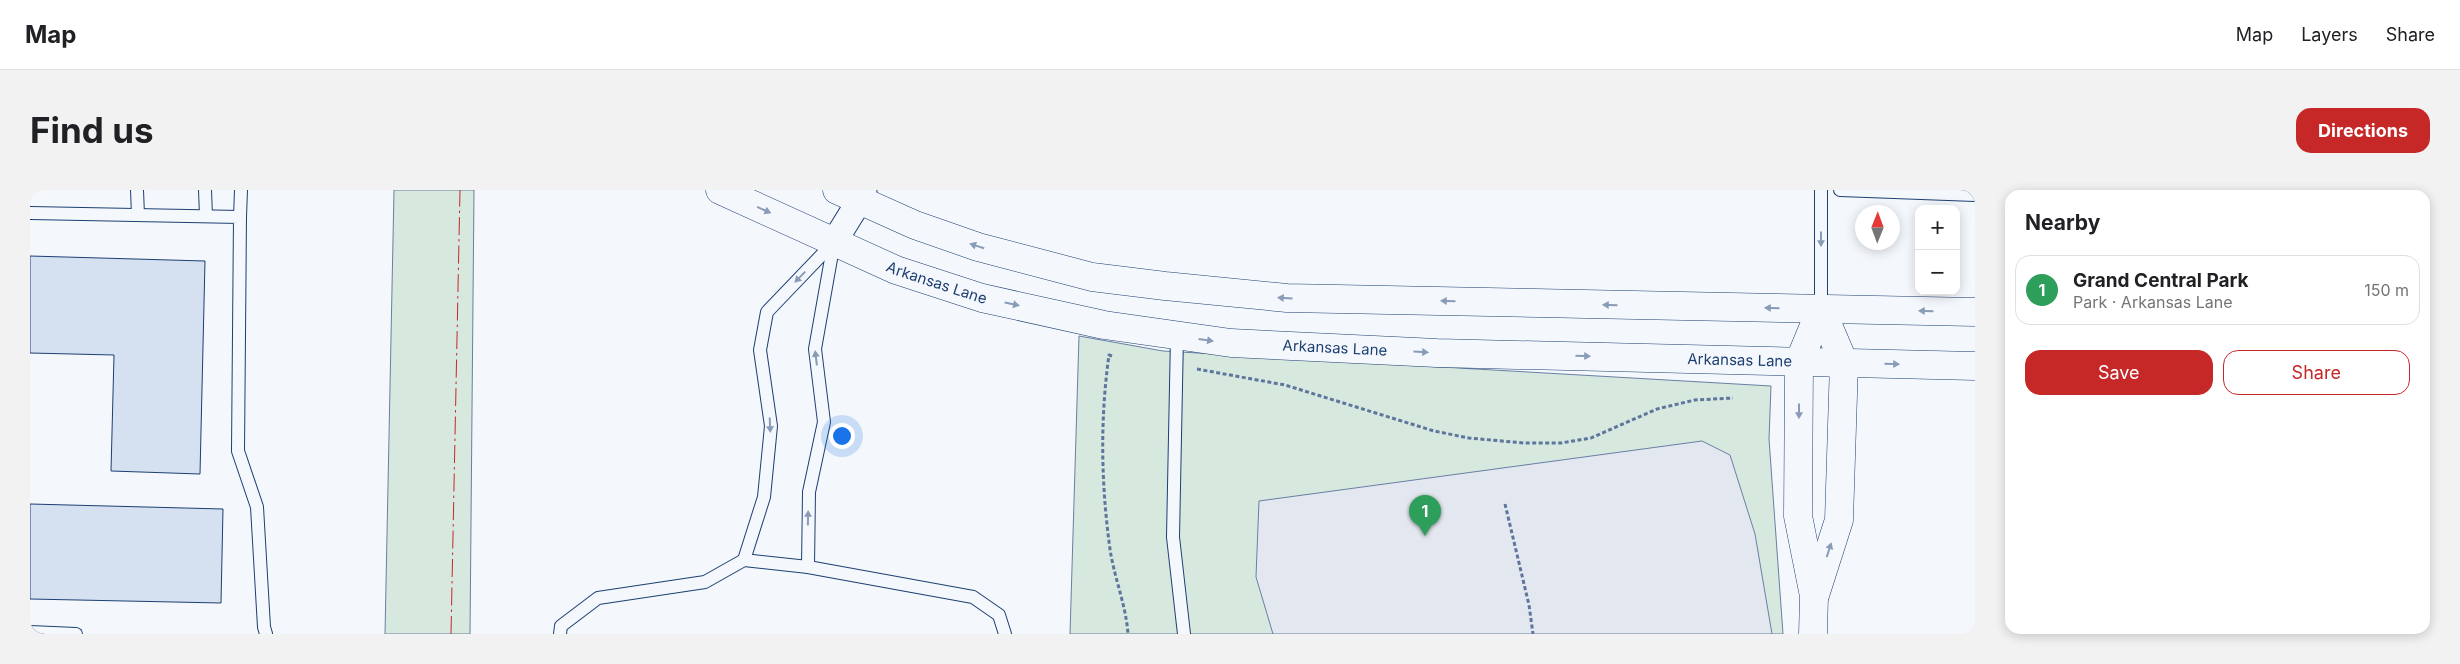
<!DOCTYPE html>
<html lang="en">
<head>
<meta charset="utf-8">
<style>
  body { margin:0; font-family:Inter,sans-serif; background:#f2f2f2; color:#202124 }
  .controls { position:absolute; right:15px; top:15px; display:grid; overflow:hidden; border-radius:10px; box-shadow:0 2px 12px #0003 }
  .controls button { width:45px; height:45px; display:grid; place-items:center; padding:0; border:0; border-bottom:1px solid #e0e0e0; background:#fff; color:#202124; font:25px sans-serif }
  .compass { position:absolute; left:1825px; top:15px; width:45px; height:45px; border-radius:50%; background:#fff; box-shadow:0 2px 12px #0003; rotate:1deg }
  .you { position:absolute; left:811px; top:245px; width:18px; height:18px; margin:-12px; border:4px solid #fff; border-radius:50%; background:#1a73e8; box-shadow:0 0 0 8px #1a73e833 }
  .badge { display:grid; place-items:center; width:32px; height:32px; border-radius:50%; background:#c62828; color:#fff; font-size:16px; font-weight:700 }
  .pin { position:absolute; translate:-50% -41px; filter:drop-shadow(0 1px 2px #0008) }
  .pin::after { content:''; position:absolute; top:26px; width:18px; height:15px; background:inherit; clip-path:polygon(0 0,100% 0,50% 100%) }
  .list { margin:0; padding:0; list-style:none }
  h2 { display:flex; justify-content:space-between; align-items:center; height:65px; margin:0; padding:0 20px; font-size:21px }
  h2 small { font-size:16px; font-weight:400; color:#757577 }
  .list li { display:grid; grid-template-columns:32px 1fr auto; gap:15px; align-items:center; box-sizing:border-box; height:70px; margin:0 10px 10px; padding:0 10px; border:1px solid #e0e0e0; border-radius:15px }
  .list b { display:block; font-size:19px; white-space:nowrap }
  .list p { margin:0; font-size:16px; white-space:nowrap; color:#757577 }
  .list em { font-size:16px; font-style:normal; color:#757577 }
  .actions { display:flex; gap:10px; padding:15px 20px }
  .actions a { flex:1; padding:11px 0; border:1px solid #c62828; border-radius:15px; text-align:center; font-size:18px; color:#c62828 }
  .actions .main { background:#c62828; color:#fff }
  .map { position:relative; flex:none; width:1945px; height:444px; overflow:hidden; border-radius:15px }
  header { display:flex; align-items:center; gap:30px; box-sizing:border-box; height:70px; padding:0 25px; background:#fff; border-bottom:1px solid #e0e0e0 }
  header strong { font-size:24px }
  nav { display:flex; gap:28px; margin-inline-start:auto; font-size:18px }
  .intro { display:flex; align-items:center; justify-content:space-between; box-sizing:border-box; height:120px; padding:0 30px }
  h1 { margin:0; font-size:35px }
  .button { padding:12px 22px; border-radius:15px; background:#c62828; color:#fff; font-size:18px; font-weight:700 }
  main { display:flex; gap:30px; padding:0 30px }
  aside { flex:1; background:#fff; border-radius:15px; box-shadow:0 2px 12px #0003 }
  .map>svg:first-child { display:block }
</style>
</head>
<body>
<header>
<strong>Map</strong>
<nav><a>Map</a><a>Layers</a><a>Share</a></nav>
</header>
<div class="intro"><h1>Find us</h1><a class="button">Directions</a></div>
<main>
<div class="map">
<svg width="1945" height="444" viewBox="0 0 1945 444">
  <rect width="100%" height="100%" fill="#f4f7fb"/>
  <g fill="#d7e8df" stroke="#687fa3">
    <path d="M364,0H444L440,444H355Z"/>
    <path d="M1049,146L1133,161L1741,196L1739,249L1753,444H1040Z"/>
  </g>
  <path fill="#e3e8f0" stroke="#687fa3" d="M1672,251L1700,265L1725,344L1742,444H1243L1226,387L1229,311Z"/>
  <g fill="#d5e0f0" stroke="#1d3f73">
    <path d="M0,66L175,71L170,284L81,281L84,165L0,163Z"/>
    <path d="M0,314L193,319L191,413L0,409Z"/>
  </g>
  <g fill="none" stroke-linecap="round" stroke-linejoin="round">
    <defs>
      <g id="lane">
        <path d="M107,0L108,25"/>
        <path d="M175,0L176,26"/>
        <path d="M1810,0L1945,5"/>
        <path d="M0,23L210,27L208,261L227,317L234,437L236,444"/>
        <path d="M210,27L211,0"/>
        <path d="M1791,119V0"/>
        <path d="M1147,146L1143,347L1154,444"/>
        <path d="M714,370L734,307L741,236L730,160L737,122L804,52"/>
        <path d="M778,377L779,302L794,232L785,159L804,52"/>
        <path d="M0,442L46,444"/>
        <path d="M530,444L531,436L568,408L675,392L714,370L778,377L943,407L969,425L975,444"/>
      </g>
      <path id="street" d="M804,52L830,10L834,0"/>
      <g id="secondary">
        <path id="s1" d="M690,0L866,80L952,108L1074,135L1201,153L1407,163L1945,176"/>
        <path d="M807,0L885,35L948,57L1062,87L1135,96L1257,108L1945,122"/>
        <path d="M1785,405L1809,330L1814,173L1791,119"/>
        <path d="M1783,444L1784,406L1768,326L1769,172L1791,119"/>
      </g>
    </defs>
    <use href="#lane" stroke="#1d3f73" stroke-width="14"/>
    <use href="#street" stroke="#1d3f73" stroke-width="27"/>
    <use href="#secondary" stroke="#1d3f73" stroke-width="29"/>
    <g stroke="#5e769c" stroke-width="3" stroke-dasharray="4 2.5" stroke-linecap="butt">
      <path d="M1082,166L1079,165C1070,229 1071,294 1080,359C1084,387 1096,415 1098,444"/>
      <path d="M1167,179L1255,195L1404,241L1439,248L1494,253H1531L1561,248L1627,219L1665,210L1703,208"/>
      <path d="M1475,314L1499,415L1503,444"/>
    </g>
    <use href="#lane" stroke="#f4f7fb" stroke-width="12"/>
    <use href="#street" stroke="#f4f7fb" stroke-width="25"/>
    <use href="#secondary" stroke="#f4f7fb" stroke-width="28"/>
    <path stroke="#c62828" stroke-width="1" stroke-dasharray="18 4 2.5 4" stroke-linecap="butt" d="M421,444L430,0"/>
  </g>
  <defs><path id="oneway-solid" d="M-6-.8H1V-3.2L6.5 0L1 3.2V.8H-6Z" transform="scale(1.25)"/></defs>
  <g fill="#889bb7">
    <use href="#oneway-solid" transform="translate(734 20) rotate(24)"/>
    <use href="#oneway-solid" transform="translate(1791 49) rotate(90)"/>
    <use href="#oneway-solid" transform="translate(947 56) rotate(-163)"/>
    <use href="#oneway-solid" transform="translate(770 87) rotate(134)"/>
    <use href="#oneway-solid" transform="translate(1255 108) rotate(-176)"/>
    <use href="#oneway-solid" transform="translate(1418 111) rotate(-179)"/>
    <use href="#oneway-solid" transform="translate(982 114) rotate(12)"/>
    <use href="#oneway-solid" transform="translate(1580 115) rotate(-179)"/>
    <use href="#oneway-solid" transform="translate(1742 118) rotate(-179)"/>
    <use href="#oneway-solid" transform="translate(1896 121) rotate(-179)"/>
    <use href="#oneway-solid" transform="translate(1176 150) rotate(8)"/>
    <use href="#oneway-solid" transform="translate(1391 162) rotate(3)"/>
    <use href="#oneway-solid" transform="translate(1553 166) rotate(1)"/>
    <use href="#oneway-solid" transform="translate(786 168) rotate(-97)"/>
    <use href="#oneway-solid" transform="translate(1862 174) rotate(1)"/>
    <use href="#oneway-solid" transform="translate(1769 221) rotate(90)"/>
    <use href="#oneway-solid" transform="translate(740 235) rotate(88)"/>
    <use href="#oneway-solid" transform="translate(778 328) rotate(-89)"/>
    <use href="#oneway-solid" transform="translate(1799 360) rotate(-72)"/>
  </g>
  <g text-anchor="middle" stroke-width="4" stroke-linejoin="round" paint-order="stroke">
    <g font-size="15" fill="#1d3f73" stroke="#f4f7fb">
      <text dy="5" stroke="none"><textPath href="#s1" startOffset="236">Arkansas Lane</textPath></text>
      <text dy="5" stroke="none"><textPath href="#s1" startOffset="641">Arkansas Lane</textPath></text>
      <text dy="5" stroke="none"><textPath href="#s1" startOffset="1046">Arkansas Lane</textPath></text>
    </g>
  </g>
</svg>
<div class="controls">
<button>+</button>
<button>−</button>
</div>
<svg class="compass" viewBox="-18 -18 36 36"><path d="M0-13l5 13h-10z" fill="#e53935"/><path d="M0 13l5-13h-10z" fill="#757577"/></svg>
<div class="you"></div>
<div class="pin badge" style="left:1395px;top:346px;background:#2e9e5b">1</div>
</div>
<aside>
<h2>Nearby<small></small></h2>
<ul class="list">
<li><span class="badge" style="background:#2e9e5b">1</span><div><b>Grand Central Park</b><p>Park · Arkansas Lane</p></div><em>150 m</em></li>
</ul>
<div class="actions"><a class="main">Save</a><a>Share</a></div>
</aside>
</main>
</body>
</html>
